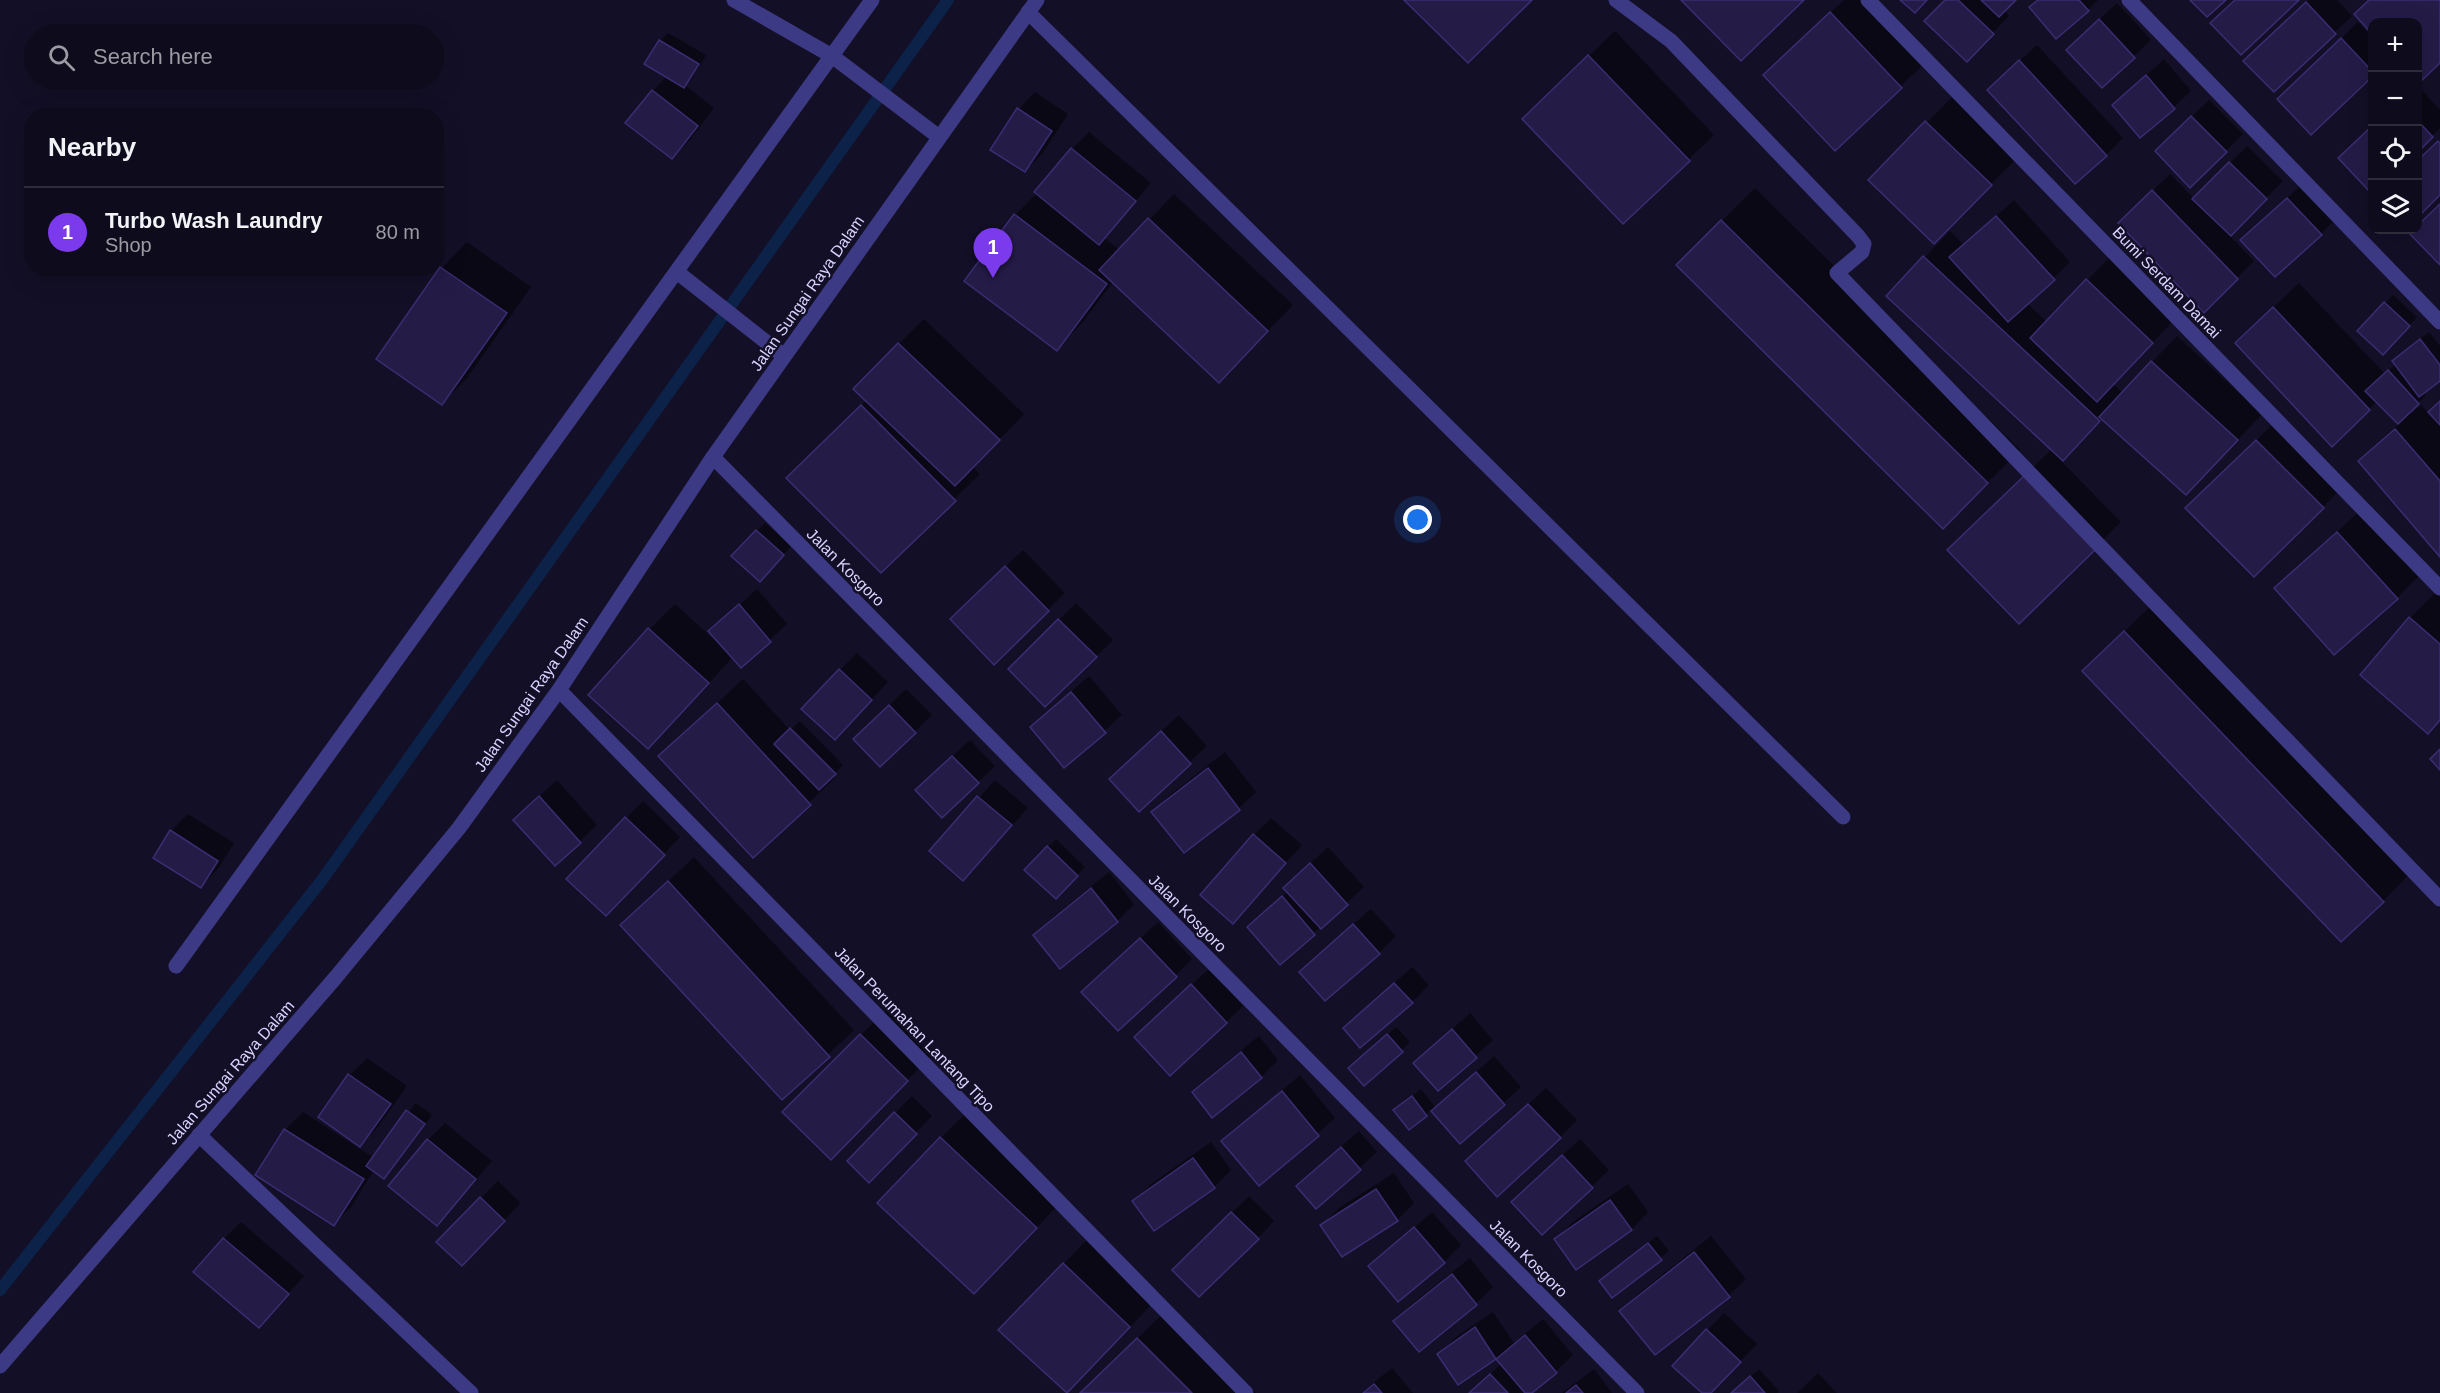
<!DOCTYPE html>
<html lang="en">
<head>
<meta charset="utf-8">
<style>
  body { margin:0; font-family:Arial,sans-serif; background:#171425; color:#f1f3f6 }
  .controls { position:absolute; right:18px; top:18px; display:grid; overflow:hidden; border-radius:12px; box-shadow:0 6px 24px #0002 }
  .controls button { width:54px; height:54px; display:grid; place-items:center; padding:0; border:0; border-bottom:2px solid #2e2b3b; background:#0e0b1c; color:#f1f3f6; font:30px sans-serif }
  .you { position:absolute; left:1418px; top:520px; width:21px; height:21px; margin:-15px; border:4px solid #fff; border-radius:50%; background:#1a73e8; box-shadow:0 0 0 9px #1a73e833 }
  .badge { display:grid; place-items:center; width:39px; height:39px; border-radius:50%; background:#7c3aed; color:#fff; font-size:20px; font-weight:700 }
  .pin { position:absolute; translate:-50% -50px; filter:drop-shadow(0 2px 3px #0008) }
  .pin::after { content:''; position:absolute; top:32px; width:21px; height:18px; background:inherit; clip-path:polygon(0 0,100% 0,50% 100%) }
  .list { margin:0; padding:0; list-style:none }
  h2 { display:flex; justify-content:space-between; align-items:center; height:78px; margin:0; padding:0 24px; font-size:26px }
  h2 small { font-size:20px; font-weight:400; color:#9b9ba3 }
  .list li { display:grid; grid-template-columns:39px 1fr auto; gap:18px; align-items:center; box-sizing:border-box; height:90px; padding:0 24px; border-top:2px solid #2e2b3b }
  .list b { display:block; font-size:22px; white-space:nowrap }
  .list p { margin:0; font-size:20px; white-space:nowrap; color:#9b9ba3 }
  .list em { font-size:20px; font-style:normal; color:#9b9ba3 }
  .icon { flex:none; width:33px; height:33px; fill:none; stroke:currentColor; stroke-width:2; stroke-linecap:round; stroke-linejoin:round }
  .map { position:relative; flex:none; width:2440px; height:1393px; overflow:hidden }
  .search { position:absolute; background:#0e0b1c; box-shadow:0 6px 24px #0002; left:24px; top:24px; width:420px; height:66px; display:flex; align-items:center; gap:15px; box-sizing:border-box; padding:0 21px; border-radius:33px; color:#9b9ba3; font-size:22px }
  .panel { position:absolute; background:#0e0b1c; box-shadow:0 6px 24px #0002; left:24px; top:108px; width:420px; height:168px; border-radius:24px }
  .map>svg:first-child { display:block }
</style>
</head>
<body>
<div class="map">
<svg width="2440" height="1393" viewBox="0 0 2440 1393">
  <rect width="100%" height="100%" fill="#130f26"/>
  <g fill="#0007">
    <path d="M1844,0H1867L1926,62L1835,148L1790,50Z"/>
    <path d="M1947,0H2014L2004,10L2009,16L1967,59Z"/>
    <path d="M2038,0H2098L2088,10Z"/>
    <path d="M2309,0H2337L2352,16L2274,90L2262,44Z"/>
    <path d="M2370,0H2440V60L2419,80L2418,22H2372V32L2356,14Z"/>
    <path d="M2117,3L2151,40L2102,86L2085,33Z"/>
    <path d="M2358,22L2372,37V75L2312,133L2296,82Z"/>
    <path d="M1615,31L1714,135L1623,222L1549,94Z"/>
    <path d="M668,33L706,55L692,78L685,85L714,108L689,141L672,158L653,91L667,76L660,41Z"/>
    <path d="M2037,45L2123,138L2106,155L2006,73Z"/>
    <path d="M2164,59L2191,91L2174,107L2114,105Z"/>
    <path d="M2418,86L2440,110V128L2418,150Z"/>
    <path d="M1035,92L1068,114L1042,154L1025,171L1019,109Z"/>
    <path d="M1952,97L2016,159L1934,242L1870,180Z"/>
    <path d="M2209,100L2243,134L2190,186L2174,134Z"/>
    <path d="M2372,127V192L2341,158Z"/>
    <path d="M1089,132L1151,183L1104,238L1120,250L1174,194L1293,305L1219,381L1113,282L1082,323L1057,349L1015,215L1037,193L1072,149Z"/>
    <path d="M2440,140V193L2418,215V161Z"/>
    <path d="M2247,146L2283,181L2229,235L2254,261L2204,311L2137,206L2170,174L2194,199Z"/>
    <path d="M2305,182L2338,217L2321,234L2259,223Z"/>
    <path d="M1755,188L2020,450L1943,527L1678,265Z"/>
    <path d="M2014,200L2070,262L2027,303L2047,322L2112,255L2177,317L2113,384L2123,393L2177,336L2262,414L2211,468L2103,418L2061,461L2121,522L2096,547L1974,525L2052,449L1888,296L1950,231L1964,245Z"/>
    <path d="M467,242L531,287L467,378L442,403L378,358L442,268Z"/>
    <path d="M2299,283L2385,374L2396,364L2394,361L2402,353L2429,332L2440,346V379L2424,392L2426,395L2409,412L2411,414L2421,405L2429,414L2440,403V554L2360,461L2399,424L2377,401L2332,445L2262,318Z"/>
    <path d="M2393,295L2417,317L2383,353L2359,330Z"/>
    <path d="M924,319L1024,414L973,467L980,474L881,571L788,478L867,400L899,344Z"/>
    <path d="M2282,415L2348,482L2254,575L2213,483Z"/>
    <path d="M2363,508L2422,573L2397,598L2276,588Z"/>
    <path d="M765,523L791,546L768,572L757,531Z"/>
    <path d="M1023,550L1065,593L995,662L969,602Z"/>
    <path d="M757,589L787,624L741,666L733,657L673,722L649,630L675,604L722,647L723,646L710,631Z"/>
    <path d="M2435,593L2440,597V719L2410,618Z"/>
    <path d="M2157,600L2415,868L2383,901L2117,639Z"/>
    <path d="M1076,603L1113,640L1046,705L1010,669Z"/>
    <path d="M857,653L888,682L851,721L840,670Z"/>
    <path d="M1089,676L1122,715L1064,766L1032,727Z"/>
    <path d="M743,679L790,730L800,721L843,765L832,776L835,778L753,856L661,756Z"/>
    <path d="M906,689L932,715L880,765L855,739Z"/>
    <path d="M1179,715L1207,746L1139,809L1128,762Z"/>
    <path d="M970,740L995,766L978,782L934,773Z"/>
    <path d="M1225,752L1256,792L1239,808L1184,851L1153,812L1170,795Z"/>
    <path d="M557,780L597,825L556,864L532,803Z"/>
    <path d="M995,780L1028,808L963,879L931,851Z"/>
    <path d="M643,801L680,837L623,897L568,879Z"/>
    <path d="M188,814L234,843L218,869L201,886L171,831Z"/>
    <path d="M1271,818L1302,845L1233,921L1254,835Z"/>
    <path d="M1056,839L1085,867L1056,897L1026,870Z"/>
    <path d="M1328,847L1364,887L1280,963L1249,927L1288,891L1302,871Z"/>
    <path d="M694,857L854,1030L782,1098L622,925Z"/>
    <path d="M1109,872L1134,904L1117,921L1035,935L1052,918Z"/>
    <path d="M1371,909L1396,936L1379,953L1318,955Z"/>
    <path d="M1158,922L1192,959L1175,976L1100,975Z"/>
    <path d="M1412,967L1429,985L1412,1002L1345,1028Z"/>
    <path d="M1209,969L1243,1006L1226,1022L1153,1020Z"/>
    <path d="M886,1010L932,1055L831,1158L784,1112Z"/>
    <path d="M1470,1013L1493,1040L1439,1089L1415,1063Z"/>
    <path d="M1396,1027L1410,1042L1364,1084L1359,1060Z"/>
    <path d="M1259,1036L1278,1060L1261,1077L1194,1092L1211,1075Z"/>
    <path d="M1494,1056L1521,1087L1460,1142L1432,1109L1410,1128L1395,1110L1421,1089L1436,1108Z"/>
    <path d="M367,1058L407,1086L377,1128L360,1145L320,1116L350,1075Z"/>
    <path d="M1300,1075L1335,1118L1259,1184L1223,1141Z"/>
    <path d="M1546,1088L1577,1120L1560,1137L1484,1145Z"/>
    <path d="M912,1096L932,1116L869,1181L849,1161Z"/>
    <path d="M416,1103L432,1115L392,1169L384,1177L374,1170L351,1207L334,1224L257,1174L286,1129L303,1112L374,1158Z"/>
    <path d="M966,1113L1061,1202L999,1267L941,1138Z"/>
    <path d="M445,1123L492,1161L437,1224L428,1140Z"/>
    <path d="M1359,1131L1377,1152L1316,1207L1315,1169Z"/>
    <path d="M1580,1139L1609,1170L1542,1233L1530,1185Z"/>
    <path d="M1211,1142L1231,1170L1214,1187L1134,1201L1151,1184Z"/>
    <path d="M1394,1173L1414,1203L1397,1220L1322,1225L1339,1208Z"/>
    <path d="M498,1181L521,1203L479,1247L438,1242Z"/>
    <path d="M1628,1184L1648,1212L1632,1229L1577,1268L1556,1239L1573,1222Z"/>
    <path d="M1249,1196L1274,1221L1258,1238L1174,1270Z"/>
    <path d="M1432,1212L1461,1245L1444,1262L1370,1266Z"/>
    <path d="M241,1222L304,1276L259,1326L224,1239Z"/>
    <path d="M1657,1236L1669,1251L1613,1296L1609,1273Z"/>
    <path d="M1711,1236L1746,1279L1729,1295L1655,1353L1621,1311L1638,1294Z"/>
    <path d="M1089,1238L1155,1301L1091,1367L1000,1330Z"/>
    <path d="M1470,1258L1493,1287L1476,1303L1419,1350L1395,1321L1412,1304Z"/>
    <path d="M1171,1306L1256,1393H1081L1093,1381Z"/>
    <path d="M1493,1312L1514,1343L1543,1319L1573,1355L1533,1393H1470L1502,1363L1496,1356L1458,1383L1439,1354L1456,1337Z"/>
    <path d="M1724,1313L1757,1344L1709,1393H1704L1674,1366Z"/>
    <path d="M1392,1368L1413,1393H1361Z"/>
    <path d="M1594,1369L1612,1393H1562Z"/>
    <path d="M1759,1369L1779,1391L1777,1393H1732Z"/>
    <path d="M1818,1373L1837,1393H1797Z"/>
  </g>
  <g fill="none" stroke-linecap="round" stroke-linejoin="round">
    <path stroke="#0c2248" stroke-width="12" d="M0,1290L322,880L948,0"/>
  </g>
  <g fill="#241b47" stroke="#3b2d73" stroke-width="1.5">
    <path d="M1404,0H1532L1468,63Z"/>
    <path d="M1681,0H1804L1741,61Z"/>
    <path d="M1900,0H1927L1915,13Z"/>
    <path d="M1945,0H1958L1994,34L1967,62L1924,21Z"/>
    <path d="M1981,0H2016L1999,17Z"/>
    <path d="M2038,0H2079L2089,11L2056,39L2029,7Z"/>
    <path d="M2190,0H2226L2207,17Z"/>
    <path d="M2235,0H2299L2241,55L2210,23Z"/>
    <path d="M2369,0H2440V63L2419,83L2418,22H2372V34L2354,14Z"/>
    <path d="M2306,2L2336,34L2274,92L2243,61Z"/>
    <path d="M1830,12L1902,88L1835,151L1763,75Z"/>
    <path d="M2099,19L2135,58L2102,88L2066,50Z"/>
    <path d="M2341,38L2372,71V77L2311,135L2277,99Z"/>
    <path d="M659,40L699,64L684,88L644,64Z"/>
    <path d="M1588,55L1690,161L1623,224L1522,119Z"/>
    <path d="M2019,60L2107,156L2075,184L1987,90Z"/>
    <path d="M2146,75L2175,109L2140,138L2112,105Z"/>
    <path d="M652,90L698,126L672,159L625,123Z"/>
    <path d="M1017,108L1052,131L1025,172L990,150Z"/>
    <path d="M2191,116L2227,152L2190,188L2155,151Z"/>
    <path d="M1925,121L1992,185L1934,244L1868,180Z"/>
    <path d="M2418,121L2433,137L2418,152Z"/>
    <path d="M2372,126V194L2338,158Z"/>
    <path d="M2438,141L2440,143V195L2418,217V160Z"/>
    <path d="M1071,148L1136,201L1099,245L1034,192Z"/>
    <path d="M2229,162L2267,199L2231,236L2192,199Z"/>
    <path d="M2152,190L2238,279L2204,313L2118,223Z"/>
    <path d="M2287,198L2322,235L2275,277L2240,240Z"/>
    <path d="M2440,204V265L2409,233L2413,230H2418V225Z"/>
    <path d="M1014,214L1107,284L1057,351L964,281Z"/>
    <path d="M1996,216L2055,280L2008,322L1949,257Z"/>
    <path d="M1148,218L1268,331L1219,383L1099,270Z"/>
    <path d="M1721,220L1988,483L1943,529L1676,265Z"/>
    <path d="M1923,256L2100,421L2063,461L1886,296Z"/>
    <path d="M440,267L507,313L442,405L376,359Z"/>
    <path d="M2086,279L2153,343L2097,402L2030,338Z"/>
    <path d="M2384,302L2410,326L2383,355L2357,331Z"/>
    <path d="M2273,307L2370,410L2332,447L2235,343Z"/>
    <path d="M2420,339L2440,365V381L2419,397L2392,361Z"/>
    <path d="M898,343L1000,440L955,486L853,389Z"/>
    <path d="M2151,361L2238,440L2186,495L2099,417Z"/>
    <path d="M2388,370L2419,404L2398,424L2365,391Z"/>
    <path d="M2440,401V425L2428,412Z"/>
    <path d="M861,405L956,501L881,573L786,478Z"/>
    <path d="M2395,429L2440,481V557L2358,461Z"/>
    <path d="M2256,440L2324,508L2254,577L2185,508Z"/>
    <path d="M2025,475L2097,548L2019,624L1947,550Z"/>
    <path d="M756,530L784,555L760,582L731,556Z"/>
    <path d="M2337,532L2398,599L2334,655L2274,588Z"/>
    <path d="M1005,566L1049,611L994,665L950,619Z"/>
    <path d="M739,604L771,642L741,668L708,631Z"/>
    <path d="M2409,617L2440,644V720L2428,734L2360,675Z"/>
    <path d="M1058,619L1097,657L1045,707L1008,669Z"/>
    <path d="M648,628L709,683L648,749L588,695Z"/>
    <path d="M2124,631L2384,902L2341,942L2082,671Z"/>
    <path d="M839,669L872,700L835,740L801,709Z"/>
    <path d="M1071,692L1106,733L1064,768L1030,727Z"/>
    <path d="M717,703L811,805L753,858L658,756Z"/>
    <path d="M889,705L916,733L880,767L853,739Z"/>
    <path d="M790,728L836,774L819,790L774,744Z"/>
    <path d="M1161,731L1191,764L1139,812L1109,779Z"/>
    <path d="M2440,749V770L2430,759Z"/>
    <path d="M952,756L979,783L942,818L915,790Z"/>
    <path d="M1208,768L1240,810L1184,853L1151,812Z"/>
    <path d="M539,796L581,843L555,866L513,820Z"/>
    <path d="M977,796L1012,825L963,881L929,851Z"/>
    <path d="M625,817L665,855L606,916L566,879Z"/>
    <path d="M170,830L218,861L201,888L153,858Z"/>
    <path d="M1253,834L1286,863L1233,924L1200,895Z"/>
    <path d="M1047,846L1078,876L1056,899L1024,870Z"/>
    <path d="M1310,863L1348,905L1321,929L1283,888Z"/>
    <path d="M668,881L830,1057L782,1100L620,925Z"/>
    <path d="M1091,888L1118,922L1060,969L1033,935Z"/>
    <path d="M1282,896L1315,935L1280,965L1247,927Z"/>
    <path d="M1353,924L1380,954L1325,1001L1299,972Z"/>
    <path d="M1140,938L1177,977L1118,1031L1081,992Z"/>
    <path d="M1394,983L1413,1003L1360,1048L1343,1028Z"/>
    <path d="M1191,984L1227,1023L1170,1076L1134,1037Z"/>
    <path d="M1452,1029L1477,1058L1438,1091L1413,1063Z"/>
    <path d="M860,1034L908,1081L831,1160L782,1112Z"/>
    <path d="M1387,1034L1403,1052L1364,1086L1348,1068Z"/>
    <path d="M1241,1052L1262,1078L1212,1118L1192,1092Z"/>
    <path d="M1476,1072L1505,1105L1460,1144L1431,1111Z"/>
    <path d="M348,1074L391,1104L360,1147L318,1117Z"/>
    <path d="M1282,1091L1319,1136L1259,1186L1221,1141Z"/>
    <path d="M1412,1096L1427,1116L1409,1130L1393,1110Z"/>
    <path d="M1528,1104L1561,1138L1497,1197L1465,1161Z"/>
    <path d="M406,1110L425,1124L384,1179L366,1166Z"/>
    <path d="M894,1112L917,1134L869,1183L847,1161Z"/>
    <path d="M284,1129L364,1179L334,1226L255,1175Z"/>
    <path d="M940,1137L1037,1228L974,1294L877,1203Z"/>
    <path d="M427,1139L476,1179L437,1226L388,1186Z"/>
    <path d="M1341,1147L1361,1170L1316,1209L1296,1186Z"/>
    <path d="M1562,1155L1593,1188L1542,1235L1511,1202Z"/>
    <path d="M1193,1158L1215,1188L1154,1231L1132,1201Z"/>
    <path d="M1376,1189L1398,1221L1342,1257L1320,1225Z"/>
    <path d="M480,1197L505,1221L462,1266L436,1242Z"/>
    <path d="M1610,1200L1632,1230L1576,1270L1554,1239Z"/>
    <path d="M1231,1212L1259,1239L1199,1297L1172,1270Z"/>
    <path d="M1414,1227L1445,1263L1398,1302L1368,1266Z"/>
    <path d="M223,1238L289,1294L259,1328L193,1272Z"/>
    <path d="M1648,1243L1662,1260L1612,1298L1599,1281Z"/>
    <path d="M1694,1252L1730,1297L1655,1355L1619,1311Z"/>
    <path d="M1063,1263L1130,1327L1067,1393L998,1330Z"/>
    <path d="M1452,1274L1477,1305L1419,1352L1393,1321Z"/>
    <path d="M1475,1327L1496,1359L1458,1385L1437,1354Z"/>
    <path d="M1706,1329L1741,1362L1711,1393H1702L1672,1366Z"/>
    <path d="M1525,1335L1557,1373L1532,1393H1525L1496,1359Z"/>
    <path d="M1137,1338L1192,1393H1080Z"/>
    <path d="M1490,1374L1508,1393H1469Z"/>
    <path d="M1750,1376L1765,1393H1731Z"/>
    <path d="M1374,1384L1382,1393H1363Z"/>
    <path d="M1576,1385L1583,1393H1566Z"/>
  </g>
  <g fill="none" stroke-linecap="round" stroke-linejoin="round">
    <g stroke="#3d3a85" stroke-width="15">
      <path d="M734,0L832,56L939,137"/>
      <path d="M1616,0L1671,41L1858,236L1864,244L1862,252L1837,273L2440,899"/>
      <path d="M1868,0L2440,588"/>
      <path d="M2129,0L2440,322"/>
      <path d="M1028,12L1843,817"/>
      <path d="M677,272L784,356"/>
      <path d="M713,457L1637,1393"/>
      <path d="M559,690L1246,1393"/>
      <path d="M176,966L872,0"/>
      <path d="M199,1135L471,1393"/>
      <path d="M0,1366L336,977L459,828L559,690L713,457L1037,0"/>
    </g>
  </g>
  <g text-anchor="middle" stroke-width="5" stroke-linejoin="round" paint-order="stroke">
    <g font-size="16" fill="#d9d4ff" stroke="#130f26">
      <text transform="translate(2167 282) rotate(46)" y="6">Bumi Serdam Damai</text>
      <text transform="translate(807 293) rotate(-55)" y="6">Jalan Sungai Raya Dalam</text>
      <text transform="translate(846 567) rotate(45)" y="6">Jalan Kosgoro</text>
      <text transform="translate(531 694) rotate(-55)" y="6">Jalan Sungai Raya Dalam</text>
      <text transform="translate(1188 913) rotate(45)" y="6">Jalan Kosgoro</text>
      <text transform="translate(915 1029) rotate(46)" y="6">Jalan Perumahan Lantang Tipo</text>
      <text transform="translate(230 1072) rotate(-49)" y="6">Jalan Sungai Raya Dalam</text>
      <text transform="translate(1529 1258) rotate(45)" y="6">Jalan Kosgoro</text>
    </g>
  </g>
</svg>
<div class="controls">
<button>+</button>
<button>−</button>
<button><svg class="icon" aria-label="locate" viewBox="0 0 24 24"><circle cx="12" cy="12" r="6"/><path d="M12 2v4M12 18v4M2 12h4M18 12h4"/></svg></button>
<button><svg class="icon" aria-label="layers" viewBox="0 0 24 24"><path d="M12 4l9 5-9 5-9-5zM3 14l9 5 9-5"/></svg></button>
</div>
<div class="you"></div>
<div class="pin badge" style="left:993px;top:278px">1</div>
<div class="search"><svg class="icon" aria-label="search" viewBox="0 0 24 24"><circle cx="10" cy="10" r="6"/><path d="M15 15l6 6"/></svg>Search here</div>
<section class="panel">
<h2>Nearby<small></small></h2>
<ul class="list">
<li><span class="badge">1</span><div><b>Turbo Wash Laundry</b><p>Shop</p></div><em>80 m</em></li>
</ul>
</section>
</div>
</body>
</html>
